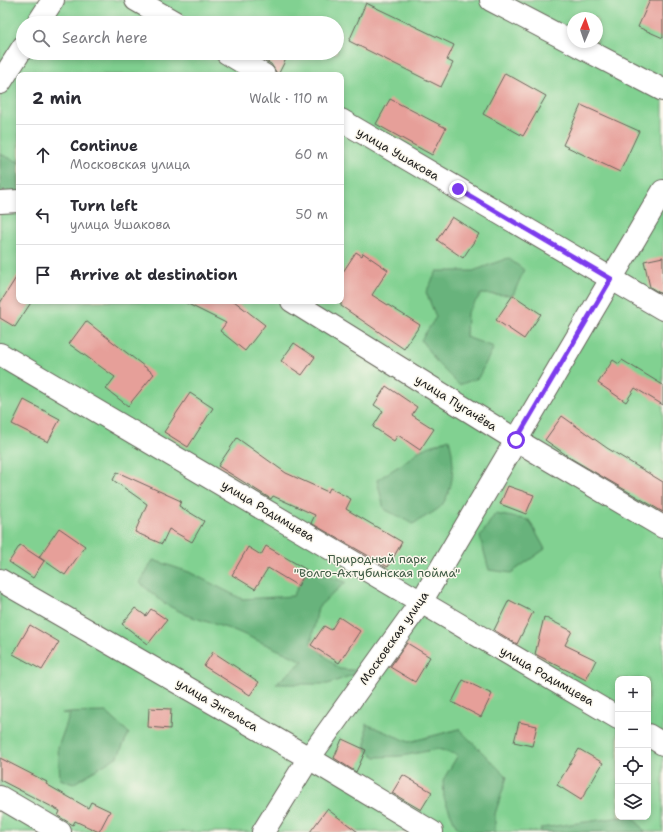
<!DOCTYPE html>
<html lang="en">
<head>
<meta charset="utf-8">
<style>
  body { margin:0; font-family:"Shantell Sans",sans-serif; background:#f7f7f7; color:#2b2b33 }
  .controls { position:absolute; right:12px; bottom:12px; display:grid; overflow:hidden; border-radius:8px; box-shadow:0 2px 6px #0003 }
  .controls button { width:36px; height:36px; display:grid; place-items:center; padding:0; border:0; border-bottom:1px solid #e1e1e2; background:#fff; color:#2b2b33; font:20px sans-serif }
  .compass { position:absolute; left:567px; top:12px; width:36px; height:36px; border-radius:50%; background:#fff; box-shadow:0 2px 6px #0003; rotate:2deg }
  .stop { position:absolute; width:12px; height:12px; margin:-9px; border:3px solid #7c3aed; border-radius:50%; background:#fff }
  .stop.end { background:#7c3aed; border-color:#fff; box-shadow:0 1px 4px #0008 }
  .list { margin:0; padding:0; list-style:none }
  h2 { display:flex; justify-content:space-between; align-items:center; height:52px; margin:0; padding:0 16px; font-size:17px }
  h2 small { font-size:13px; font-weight:400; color:#7c7c81 }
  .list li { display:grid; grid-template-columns:26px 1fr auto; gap:12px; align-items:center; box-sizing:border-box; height:60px; padding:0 16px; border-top:1px solid #e1e1e2 }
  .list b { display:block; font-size:15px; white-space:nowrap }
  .list p { margin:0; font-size:13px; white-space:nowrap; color:#7c7c81 }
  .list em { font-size:13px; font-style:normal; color:#7c7c81 }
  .icon { flex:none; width:22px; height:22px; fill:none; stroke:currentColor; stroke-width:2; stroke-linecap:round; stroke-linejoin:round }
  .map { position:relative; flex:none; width:663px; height:832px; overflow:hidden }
  .search { position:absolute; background:#fff; box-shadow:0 2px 6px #0003; left:16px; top:16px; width:328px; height:44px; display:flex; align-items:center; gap:10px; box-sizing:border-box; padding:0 14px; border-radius:22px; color:#7c7c81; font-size:15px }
  .panel { position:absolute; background:#fff; box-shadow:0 2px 6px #0003; left:16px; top:72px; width:328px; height:232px; border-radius:8px }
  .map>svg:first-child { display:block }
</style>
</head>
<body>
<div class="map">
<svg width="663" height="832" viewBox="0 0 663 832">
  <rect width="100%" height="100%" fill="#fbf7ec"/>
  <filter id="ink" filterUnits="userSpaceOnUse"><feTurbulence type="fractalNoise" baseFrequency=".025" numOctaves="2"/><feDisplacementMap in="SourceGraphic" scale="8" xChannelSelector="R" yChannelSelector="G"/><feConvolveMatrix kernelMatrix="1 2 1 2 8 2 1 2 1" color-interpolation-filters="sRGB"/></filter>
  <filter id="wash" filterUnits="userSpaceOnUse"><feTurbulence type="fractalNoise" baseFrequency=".012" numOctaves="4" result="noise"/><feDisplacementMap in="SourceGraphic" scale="16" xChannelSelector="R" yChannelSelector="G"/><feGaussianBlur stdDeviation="0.9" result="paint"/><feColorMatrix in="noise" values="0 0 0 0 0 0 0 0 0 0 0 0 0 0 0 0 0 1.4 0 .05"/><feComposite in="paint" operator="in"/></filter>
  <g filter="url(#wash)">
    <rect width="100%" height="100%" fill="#efe7cb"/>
    <path fill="#81d191" stroke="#4e7656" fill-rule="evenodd" d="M0,0H663V832H0ZM573,18H597V42H573ZM23,23H337V53H23ZM19,75H341V301H19ZM618,679H648V817H618Z"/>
    <g fill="#68b37b" stroke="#42684c">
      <path d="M0,154L19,162V204L0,198Z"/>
      <path d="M508,258L524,270L513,295L481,294L467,313L466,337L494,347L478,378L459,385L438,364L421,340L436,317L426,292L437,271H473Z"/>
      <path d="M449,439C455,460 455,486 442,505C438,511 420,519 413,524L384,509L377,480L402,464L420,450Z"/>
      <path d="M495,514L529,520L545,549L511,573L489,570L480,537Z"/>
      <path d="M153,560L189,572L242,599L293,596L307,570L346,582L318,607L311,643L339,669L363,671L328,684H276L303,661L236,631L189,616L165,604L140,583Z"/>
      <path d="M106,712L129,733L118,756L73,784L60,779L58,747L70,714L62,713Z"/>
      <path d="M366,724L409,742L459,729L507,777L495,814V832H463L456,826L444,798L443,780L458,755L438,749L402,756L376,757L366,750Z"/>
      <path d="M622,817H633L645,832H540L541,828Z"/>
    </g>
    <g id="blocks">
      <g fill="#e69f99">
        <path d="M650,0H663V38L638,27Z"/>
        <path d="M366,3L454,45L447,60L453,63L441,87L349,41Z"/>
        <path d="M251,53H289L278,75L271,64Z"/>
        <path d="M505,73L546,96L523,136L483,114Z"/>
        <path d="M390,99L446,128L432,155L376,124Z"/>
        <path d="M581,105L639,131L620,172L563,145Z"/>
        <path d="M452,217L479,234L463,258L437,240Z"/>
        <path d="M356,252L362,256L363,253L388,270L372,295L420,325L404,349L341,306V275Z"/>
        <path d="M663,257V295L650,287L644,261Z"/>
        <path d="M19,273V301H32L15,327L0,318V303Z"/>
        <path d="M513,295L541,314L524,339L496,320Z"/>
        <path d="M182,301H234L265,325L245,351L220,331L226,323Z"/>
        <path d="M86,321L154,374L128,406L106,389L115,377L69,344Z"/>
        <path d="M294,343L315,357L302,375L281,361Z"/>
        <path d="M613,360L619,364L622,360L663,385V405L635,388L626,402L598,383Z"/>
        <path d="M386,386L417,407L412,415L434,429L420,450L398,435L394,441L373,427L383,411L374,405Z"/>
        <path d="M190,393L213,408L188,447L164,432Z"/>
        <path d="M24,400L60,419L48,442L12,424Z"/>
        <path d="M562,416L607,448L663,482V512L572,459L545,440Z"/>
        <path d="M237,438L286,473L328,492L330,488L351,499L346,509L402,542L388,567L311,523L315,515L273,496L271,499L218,466Z"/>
        <path d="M117,472L181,501L179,506L204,521L192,542L169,529L162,544L135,532L147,504L113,480Z"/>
        <path d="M508,486L534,495L526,514L500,504Z"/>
        <path d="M59,528L85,546L65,575L39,557Z"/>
        <path d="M20,545L44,561L33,578L9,562Z"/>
        <path d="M266,546L307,570L298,586L268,568L255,589L232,575L248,547L261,555Z"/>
        <path d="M509,600L533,612L517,644L494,630Z"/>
        <path d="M135,608L146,616L151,609L167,620L148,644L122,624Z"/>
        <path d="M339,617L360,631L339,663L311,645L324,626L331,630Z"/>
        <path d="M544,617L572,631L565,645L596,660L586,680L535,654Z"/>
        <path d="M30,625L59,642L42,670L13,654Z"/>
        <path d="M407,643L430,657L415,682L390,667Z"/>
        <path d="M213,652L259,682L250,695L204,666Z"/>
        <path d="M463,680L492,694L481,717L452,702Z"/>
        <path d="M149,708L171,709L170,729L148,727Z"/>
        <path d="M519,722L537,726L532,746L514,742Z"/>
        <path d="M342,739L366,750L356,772L334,758Z"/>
        <path d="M579,749L603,763L581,800L557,785Z"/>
        <path d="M0,758L47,782L46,784L88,808L91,802L110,811L99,832L75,821L73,825L58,816L60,811L0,780Z"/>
        <path d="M403,775L432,792L421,810L392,793Z"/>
        <path d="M327,809L358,832H310Z"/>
      </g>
    </g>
  </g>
  <g filter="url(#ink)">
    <use href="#blocks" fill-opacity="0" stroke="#666359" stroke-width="1"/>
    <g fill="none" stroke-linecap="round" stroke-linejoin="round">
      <defs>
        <g id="street">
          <path d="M136,0L176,23"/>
          <path d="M491,0L663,90"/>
          <path d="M38,23L53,0"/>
          <path d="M227,53L264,75"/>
          <path d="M0,83L23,47"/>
          <path d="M341,120L663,309"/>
          <path d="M0,202L19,201"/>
          <path d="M292,301L516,440L663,527"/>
          <path d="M0,354L618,718"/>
          <path d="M0,580L309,758L432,832"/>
          <path d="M648,735L663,744"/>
          <path d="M0,797L60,832"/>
          <path d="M263,832L309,758L421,602L663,191"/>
        </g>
      </defs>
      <use href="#street" stroke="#666359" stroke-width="24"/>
      <use href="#street" stroke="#fff" stroke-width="22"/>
    </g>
  </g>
  <g fill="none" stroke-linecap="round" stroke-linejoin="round" filter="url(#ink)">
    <path stroke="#7c3aed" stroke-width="5" d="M458,189L611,279L516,440"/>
  </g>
  <g text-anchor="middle" stroke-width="3" stroke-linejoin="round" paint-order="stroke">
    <g font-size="12" fill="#1c1c1c" stroke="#fbf7ec">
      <text transform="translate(398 154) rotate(30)" y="4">улица Ушакова</text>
      <text transform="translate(456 403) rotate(32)" y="4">улица Пугачёва</text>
      <text transform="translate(268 511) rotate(31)" y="4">улица Родимцева</text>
      <text transform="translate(394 638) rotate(-55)" y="4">Московская улица</text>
      <text transform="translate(547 676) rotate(30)" y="4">улица Родимцева</text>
      <text transform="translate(217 705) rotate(30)" y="4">улица Энгельса</text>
    </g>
    <g font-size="12" fill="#3f5b45" stroke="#fbf7ec">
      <text x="377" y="563">Природный парк<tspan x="377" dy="14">"Волго-Ахтубинская пойма"</tspan></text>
    </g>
  </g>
</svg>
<div class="controls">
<button>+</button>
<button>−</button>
<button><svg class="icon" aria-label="locate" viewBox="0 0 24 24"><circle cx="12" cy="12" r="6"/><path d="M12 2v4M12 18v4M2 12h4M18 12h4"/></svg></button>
<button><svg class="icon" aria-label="layers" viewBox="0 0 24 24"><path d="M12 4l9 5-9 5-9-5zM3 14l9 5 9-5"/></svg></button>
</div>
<svg class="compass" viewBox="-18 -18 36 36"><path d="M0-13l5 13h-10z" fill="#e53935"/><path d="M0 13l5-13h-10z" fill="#7c7c81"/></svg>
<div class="stop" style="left:516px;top:440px"></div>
<div class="stop end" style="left:458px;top:189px"></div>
<div class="search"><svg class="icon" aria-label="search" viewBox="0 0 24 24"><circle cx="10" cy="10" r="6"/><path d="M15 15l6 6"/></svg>Search here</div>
<section class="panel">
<h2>2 min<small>Walk · 110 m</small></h2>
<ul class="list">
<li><svg class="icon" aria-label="ahead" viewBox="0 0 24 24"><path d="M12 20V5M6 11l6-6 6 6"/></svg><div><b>Continue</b><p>Московская улица</p></div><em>60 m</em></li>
<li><svg class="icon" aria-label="left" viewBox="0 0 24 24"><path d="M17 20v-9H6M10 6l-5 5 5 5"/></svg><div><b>Turn left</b><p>улица Ушакова</p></div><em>50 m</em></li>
<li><svg class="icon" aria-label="arrive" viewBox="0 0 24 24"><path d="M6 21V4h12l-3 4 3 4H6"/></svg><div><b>Arrive at destination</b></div></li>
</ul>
</section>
</div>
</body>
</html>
